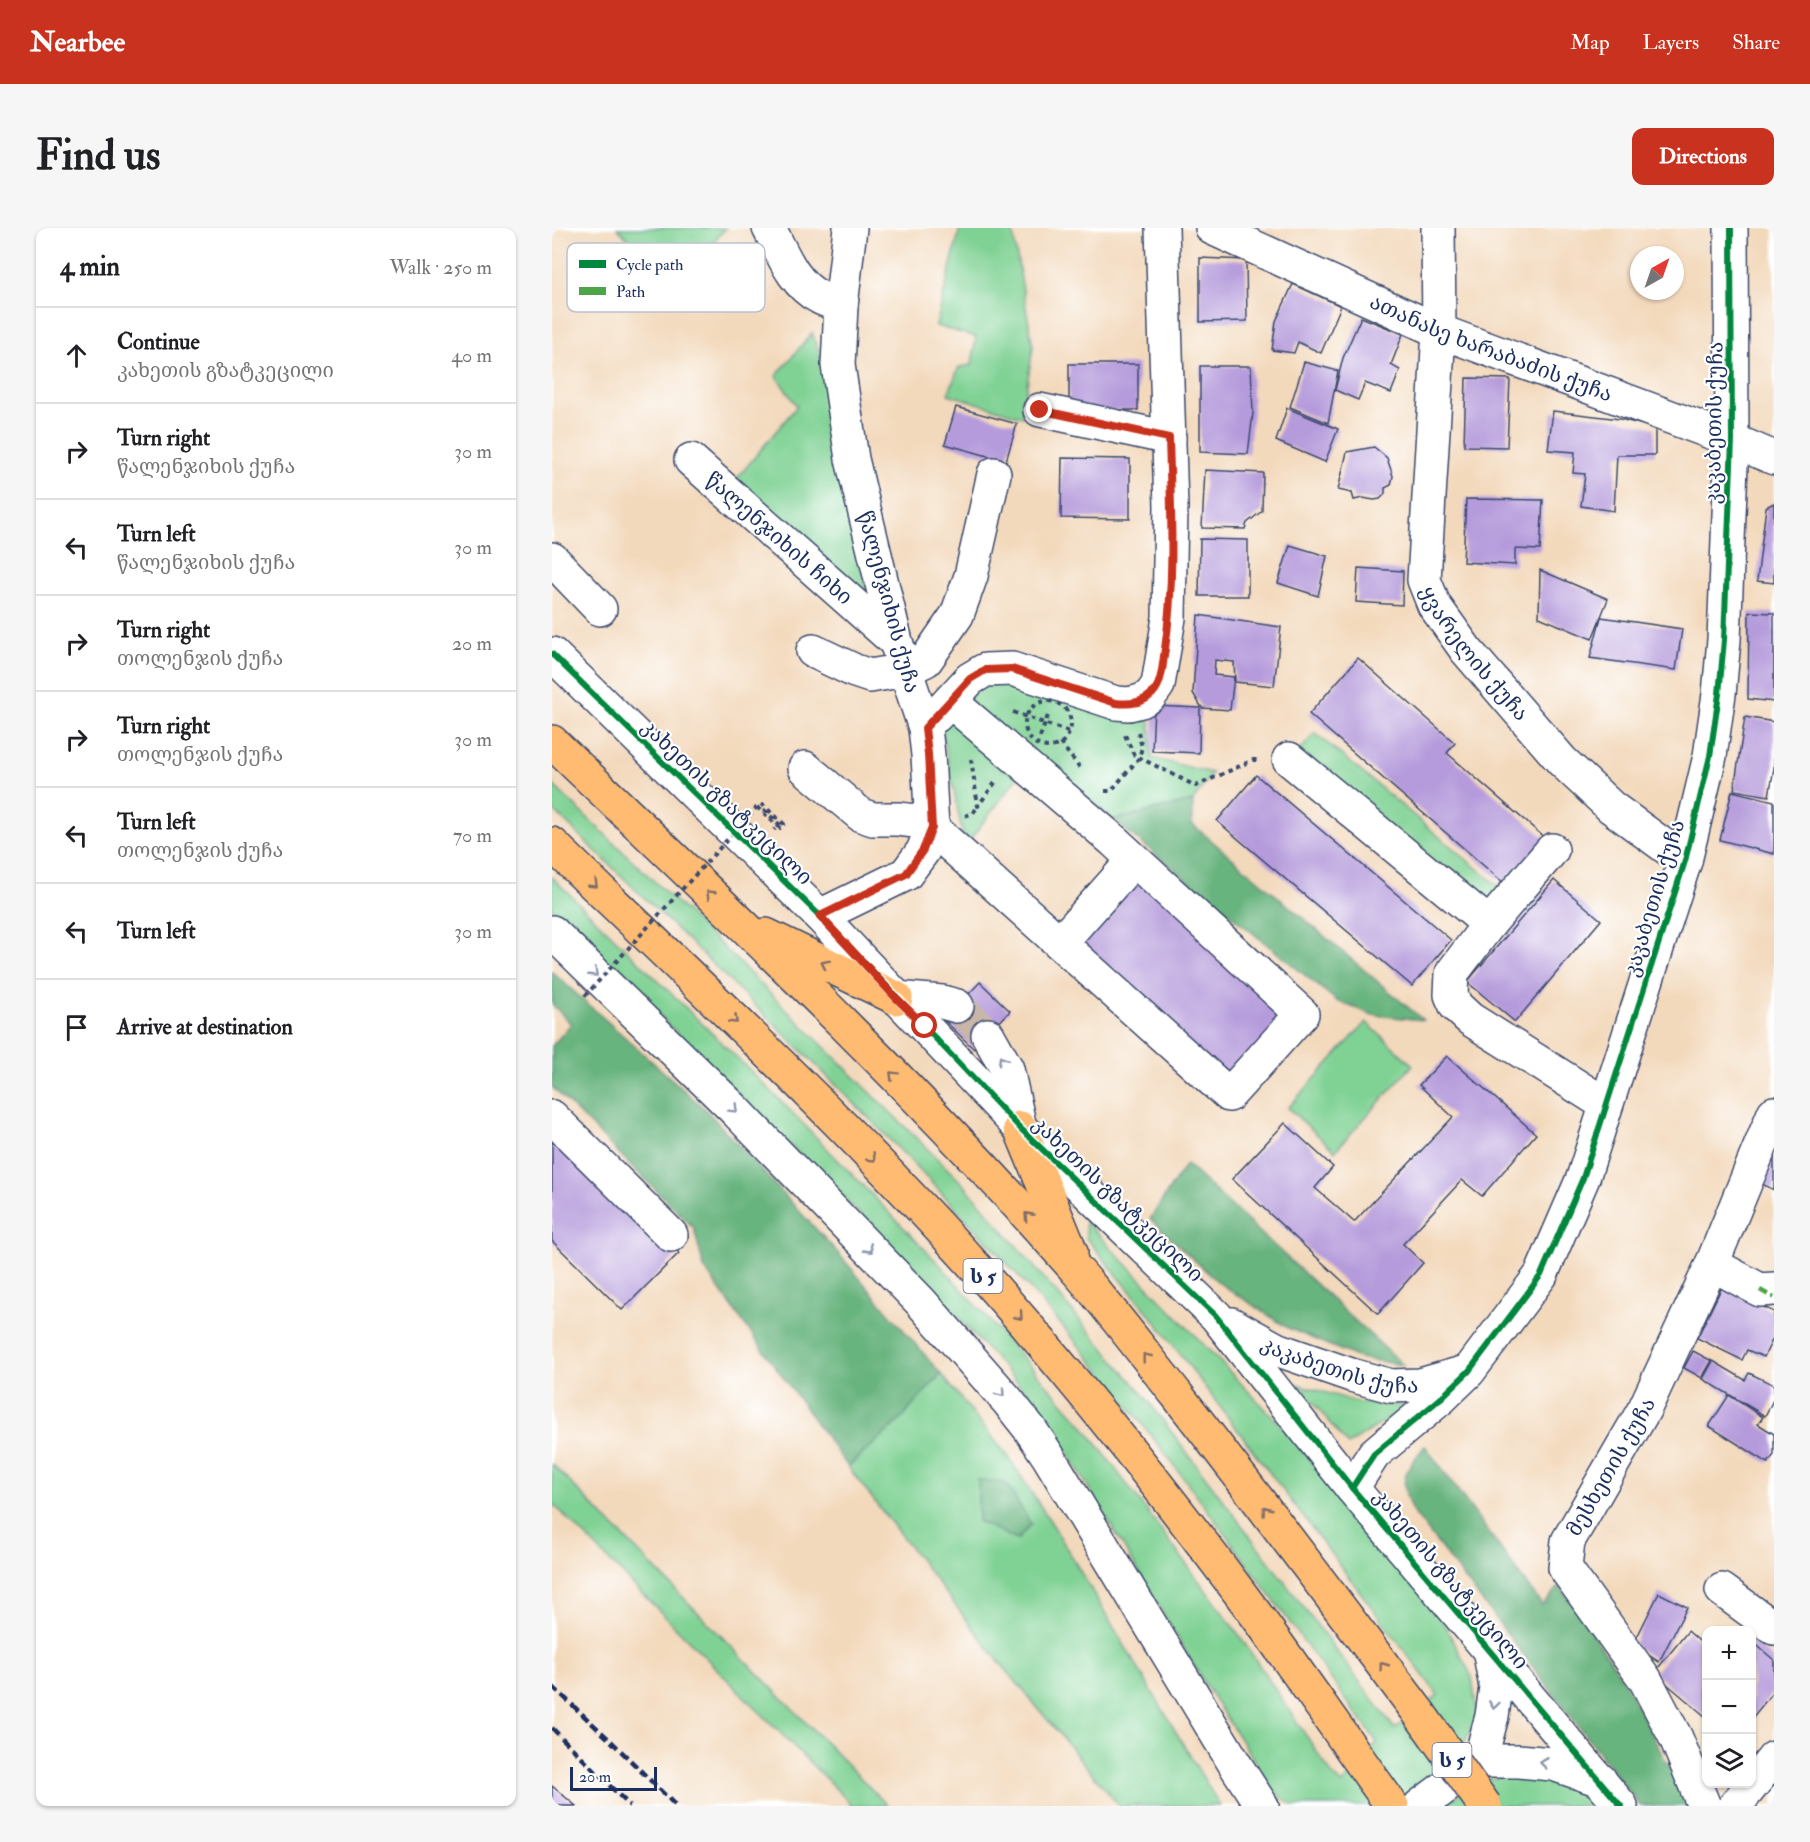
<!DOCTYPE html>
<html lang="en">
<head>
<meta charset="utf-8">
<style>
  body { margin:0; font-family:"IM FELL Double Pica","Noto Serif Georgian",serif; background:#f6f6f6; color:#202124 }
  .controls { position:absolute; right:18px; bottom:18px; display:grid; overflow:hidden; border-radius:12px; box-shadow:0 2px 4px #0004 }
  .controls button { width:54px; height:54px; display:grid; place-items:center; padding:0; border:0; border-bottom:2px solid #e0e0e0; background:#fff; color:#202124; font:30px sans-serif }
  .compass { position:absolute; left:1078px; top:18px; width:54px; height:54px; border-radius:50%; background:#fff; box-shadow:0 2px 4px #0004; rotate:40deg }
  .scale { position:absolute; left:18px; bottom:15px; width:87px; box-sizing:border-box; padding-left:6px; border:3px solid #1b2f5e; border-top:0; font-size:16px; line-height:21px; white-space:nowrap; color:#1b2f5e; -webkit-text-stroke:4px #fff; paint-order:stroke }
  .stop { position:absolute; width:18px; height:18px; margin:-14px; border:4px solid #c8321e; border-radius:50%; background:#fff }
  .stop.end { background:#c8321e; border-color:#fff; box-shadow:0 2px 6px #0008 }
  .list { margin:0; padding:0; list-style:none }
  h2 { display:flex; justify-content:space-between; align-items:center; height:78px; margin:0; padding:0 24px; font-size:26px }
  h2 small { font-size:20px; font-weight:400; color:#757577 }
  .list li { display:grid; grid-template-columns:39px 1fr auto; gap:18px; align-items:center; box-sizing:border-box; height:96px; padding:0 24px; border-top:2px solid #e0e0e0 }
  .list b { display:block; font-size:22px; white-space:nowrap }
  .list p { margin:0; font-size:20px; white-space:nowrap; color:#757577 }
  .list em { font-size:20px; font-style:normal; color:#757577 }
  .icon { flex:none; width:33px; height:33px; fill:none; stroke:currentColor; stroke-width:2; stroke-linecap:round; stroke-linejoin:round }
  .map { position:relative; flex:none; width:1222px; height:1578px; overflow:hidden; border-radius:12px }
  header { display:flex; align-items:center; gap:36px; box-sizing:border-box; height:84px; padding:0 30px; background:#c8321e; color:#fff }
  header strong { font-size:28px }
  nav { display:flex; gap:33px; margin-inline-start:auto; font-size:21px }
  .intro { display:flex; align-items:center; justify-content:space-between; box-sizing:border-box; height:144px; padding:0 36px }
  h1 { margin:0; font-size:42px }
  .button { padding:15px 27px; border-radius:12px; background:#c8321e; color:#fff; font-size:21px; font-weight:700 }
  main { display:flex; gap:36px; padding:0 36px }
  aside { flex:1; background:#fff; border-radius:12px; box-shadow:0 2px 4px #0004 }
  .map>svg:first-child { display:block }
</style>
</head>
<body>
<header>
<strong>Nearbee</strong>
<nav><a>Map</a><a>Layers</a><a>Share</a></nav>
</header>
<div class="intro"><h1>Find us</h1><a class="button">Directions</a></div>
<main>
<aside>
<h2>4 min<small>Walk · 250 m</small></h2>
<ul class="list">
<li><svg class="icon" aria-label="ahead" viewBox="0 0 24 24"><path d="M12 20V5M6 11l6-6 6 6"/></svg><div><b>Continue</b><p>კახეთის გზატკეცილი</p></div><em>40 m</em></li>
<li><svg class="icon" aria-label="right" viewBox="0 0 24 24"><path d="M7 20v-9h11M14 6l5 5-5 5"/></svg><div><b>Turn right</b><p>წალენჯიხის ქუჩა</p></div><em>30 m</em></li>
<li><svg class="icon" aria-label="left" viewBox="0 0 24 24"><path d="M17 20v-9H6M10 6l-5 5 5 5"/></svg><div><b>Turn left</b><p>წალენჯიხის ქუჩა</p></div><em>30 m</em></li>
<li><svg class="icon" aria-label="right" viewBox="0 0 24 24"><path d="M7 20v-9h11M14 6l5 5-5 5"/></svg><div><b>Turn right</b><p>თოლენჯის ქუჩა</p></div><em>20 m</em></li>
<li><svg class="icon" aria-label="right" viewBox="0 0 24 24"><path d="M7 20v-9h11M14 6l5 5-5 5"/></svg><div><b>Turn right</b><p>თოლენჯის ქუჩა</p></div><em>30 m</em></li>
<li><svg class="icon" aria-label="left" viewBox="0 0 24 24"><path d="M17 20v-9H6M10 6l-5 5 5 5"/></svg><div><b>Turn left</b><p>თოლენჯის ქუჩა</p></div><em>70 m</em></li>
<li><svg class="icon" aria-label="left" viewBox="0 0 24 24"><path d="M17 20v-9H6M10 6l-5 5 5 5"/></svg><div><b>Turn left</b></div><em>30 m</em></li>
<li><svg class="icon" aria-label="arrive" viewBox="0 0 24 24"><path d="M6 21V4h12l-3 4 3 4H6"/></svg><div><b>Arrive at destination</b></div></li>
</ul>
</aside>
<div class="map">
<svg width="1222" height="1578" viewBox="0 0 1222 1578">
  <rect width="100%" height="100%" fill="#fff"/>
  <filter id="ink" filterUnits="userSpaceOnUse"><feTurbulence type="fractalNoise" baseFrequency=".0167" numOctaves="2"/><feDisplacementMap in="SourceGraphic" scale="12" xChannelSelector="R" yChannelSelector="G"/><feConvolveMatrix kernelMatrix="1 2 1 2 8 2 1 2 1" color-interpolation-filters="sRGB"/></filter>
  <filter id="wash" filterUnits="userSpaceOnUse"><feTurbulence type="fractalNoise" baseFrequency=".008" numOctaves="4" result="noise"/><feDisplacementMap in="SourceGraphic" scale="24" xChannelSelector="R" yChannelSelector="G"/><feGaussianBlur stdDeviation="1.35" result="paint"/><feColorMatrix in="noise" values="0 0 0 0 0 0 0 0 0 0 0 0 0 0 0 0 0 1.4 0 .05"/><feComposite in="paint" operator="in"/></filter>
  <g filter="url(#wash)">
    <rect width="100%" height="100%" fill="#f3d9bc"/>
    <g fill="#80d294" stroke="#4e8079" stroke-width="1.5">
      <path d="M65,0H174L122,57Z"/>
      <path d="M408,0H460L481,119L470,189L396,166L407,139L420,137L424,109L384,98Z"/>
      <path d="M260,105L277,147L316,371L182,254L245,178L224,148Z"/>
      <path d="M441,454H464L598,493L600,530L660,545L641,573L561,592L484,526L413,618L389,499L403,477Z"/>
      <path d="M763,505L951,662L934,682L746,525Z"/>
      <path d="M0,556L166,714L414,959L591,1166L843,1501L886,1467L600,1089L534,1010L533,993L726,1194L854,1340L894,1399L920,1449L925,1488L910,1521L877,1551L846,1575L839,1578H741L722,1563L662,1471L507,1210L476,1166L338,1016L0,681V649L224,868L390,1039L530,1196L685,1404L781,1548L791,1556L825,1514C707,1354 595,1189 461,1042C315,881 156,732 0,581Z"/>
      <path d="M814,794L861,837L783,923L736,880Z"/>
      <path d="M389,1146L455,1227L502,1299L668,1578H567L441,1426L296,1239L347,1193Z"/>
      <path d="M745,1156L808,1175L856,1178L796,1217Z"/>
      <path d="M0,1236L336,1578H301L0,1275Z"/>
      <path d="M957,1547L1003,1550L1035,1570L1039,1578H890L927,1553Z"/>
    </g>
    <g fill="#68b47e" stroke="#42726e" stroke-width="1.5">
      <path d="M641,573L640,596L871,792L821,787L785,773L561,592Z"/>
      <path d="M0,744L153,881L286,1025L389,1146L347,1193L296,1239L152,1040L142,1000L0,859V818L19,796L0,776Z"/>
      <path d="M634,936L851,1137L807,1130L736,1100L667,1055L598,991Z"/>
      <path d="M873,1218L990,1377L1008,1358L1071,1451L1137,1578H1088L859,1281C846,1250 853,1243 873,1218Z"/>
      <path d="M426,1252L454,1255L479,1296L465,1312L426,1293Z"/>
    </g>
    <g id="blocks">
      <g fill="#b59bdb">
        <path d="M648,30L694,32L695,93L648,94Z"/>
        <path d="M741,56L789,78L769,125L746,114L742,125L720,122L724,93Z"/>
        <path d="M809,89L851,106L839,137L848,142L839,165L813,155L806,172L783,162L791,130Z"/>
        <path d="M752,134L786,143L776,195L738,179Z"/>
        <rect x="517" y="136" width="69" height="46"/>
        <path d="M648,138H699L701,185L696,226L648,224Z"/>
        <path d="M914,150L958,151L955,219L912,218Z"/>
        <path d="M404,179L465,196L454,233L393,216Z"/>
        <path d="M735,180L786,201L773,234L724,213Z"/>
        <path d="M1001,183L1068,191L1103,200V227H1065L1062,283L1029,278L1033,246L1021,245L1023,224L996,222Z"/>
        <path d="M822,219L835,230L841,248L839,257L833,260V266L828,271L822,272L811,270L802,272L800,265L786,262L795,224Z"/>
        <path d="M510,230L578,231V291L509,290Z"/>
        <path d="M653,242L711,245L710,283L695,295L693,301L650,300Z"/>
        <path d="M914,271L991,272L988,322L963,321V337L911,334Z"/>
        <path d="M1222,275V355L1205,353L1214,279Z"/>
        <path d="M648,311L696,312V368H647Z"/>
        <path d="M738,317L775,328L766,368L726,355Z"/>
        <path d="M806,340L851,343L850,377L804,374Z"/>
        <path d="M988,342L1056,371L1040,411L987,389Z"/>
        <path d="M1197,384L1222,385V474L1196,471Z"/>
        <path d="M646,387L729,399L722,458L683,454L682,434L663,432L662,447L682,449L678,482L650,480L641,465Z"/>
        <path d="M1049,389L1130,401L1124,442L1038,430Z"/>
        <path d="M806,430L903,515L895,525L994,611L954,657L757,486Z"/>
        <path d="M602,478L648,480L647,525L600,523Z"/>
        <path d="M1193,489L1222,494V540L1217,568L1182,562Z"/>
        <path d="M704,547L899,712L860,758L665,593Z"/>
        <path d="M1180,563L1222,573V626L1168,612Z"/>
        <path d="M586,641L741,788L675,857L520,710Z"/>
        <path d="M1002,652L1049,692L963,794L915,754Z"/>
        <path d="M428,754L458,783L422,821L392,792Z"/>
        <path d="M895,828L984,906L930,968L910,952L851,1016L871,1035L826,1086L680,951L733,895L781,939L763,960L802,994L901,889L867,857Z"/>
        <path d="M0,898L127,1025L70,1082L0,1013Z"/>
        <path d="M1222,929V962L1210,956Z"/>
        <path d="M1170,1059L1222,1084V1108L1212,1129L1195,1122L1190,1132L1145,1110Z"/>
        <path d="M1141,1123L1160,1133L1150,1150L1132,1140Z"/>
        <path d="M1161,1133L1193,1152L1197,1145L1222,1157V1170L1213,1188L1151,1151Z"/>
        <path d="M1177,1167L1211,1189L1206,1196L1222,1206V1227L1216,1235L1157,1198Z"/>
        <path d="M1107,1365L1135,1379L1107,1434L1081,1417Z"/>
        <path d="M1136,1403L1154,1419V1489L1102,1445Z"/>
        <path d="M1200,1413L1222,1432V1463L1200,1490Z"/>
        <path d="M0,1558L24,1578H0Z"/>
      </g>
    </g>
  </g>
  <g filter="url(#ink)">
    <use href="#blocks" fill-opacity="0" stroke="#3b486c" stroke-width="1.5"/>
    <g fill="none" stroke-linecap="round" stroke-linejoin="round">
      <path stroke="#c8b7a9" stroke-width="33" stroke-dasharray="33 16" stroke-linecap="butt" d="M405,778L436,807"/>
      <defs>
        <g id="minor">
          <path d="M217,0C230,24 241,56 267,69C274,73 282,75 289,78"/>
          <path id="s1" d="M660,0L887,103L1180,212L1222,230"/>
          <path id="s2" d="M886,0L887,103L872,352L882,377L914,422L1010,533L1059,579L1133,633"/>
          <path d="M488,182L617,210"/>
          <path id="s3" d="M139,232L344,414"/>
          <path d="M0,331L48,381"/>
          <path d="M261,423L303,443L318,448L353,442L374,432L405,387L419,348L442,246"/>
          <path d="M0,426L268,688L468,900L664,1088L800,1260L1069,1578"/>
          <path d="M384,488L418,451L433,442L460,441L564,475L577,476L589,473L598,468L606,457L617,390L619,278L610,0"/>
          <path d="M737,531L937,696L900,745L899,767L904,778L918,791L1053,876"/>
          <path d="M253,540L309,587L321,591H346L380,595"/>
          <path d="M380,600L677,867L750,786L562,613L398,473"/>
          <path d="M268,688L354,646L371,623L380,600L376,527L373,500L344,414L300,231L286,137L289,78L298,0"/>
          <path d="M937,696L1000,622"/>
          <path d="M0,704L183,882L368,1073L455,1172L478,1201L496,1228L684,1538L710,1578"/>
          <path d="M508,715L582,632"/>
          <path d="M344,770L390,774L405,778"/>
          <path d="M436,807L455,841L468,900"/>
          <path d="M0,889L119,1007"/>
          <path d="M1160,1036L1208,1062L1222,1061"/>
          <path id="s4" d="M679,1096L724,1121L799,1147L839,1158L868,1157L910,1145"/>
          <path d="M800,1260L822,1226L889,1170L917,1143L989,1047L1031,950L1133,633L1158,528L1167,466L1172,412L1180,212L1179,0"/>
          <path d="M1170,1362L1222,1400"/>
          <path d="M928,1533L940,1488L944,1459L937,1421"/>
          <path d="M868,1578L928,1533H966L1001,1536L1048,1552"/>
          <path id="s5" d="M1152,1578L1124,1510L1093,1451L1013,1340L1016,1313L1093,1180L1160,1036L1222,885"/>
          <path d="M1183,1578L1222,1530"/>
        </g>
        <g id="highway">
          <path d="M0,514C180,686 362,857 526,1044C561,1084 592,1126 625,1167C707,1272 787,1379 867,1485"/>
          <path d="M0,616C156,766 315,914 457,1077C543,1176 624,1279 702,1384C749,1448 794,1514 840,1578"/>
          <path d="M214,707L344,770"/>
          <path d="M468,900L519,1024"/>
        </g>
      </defs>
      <use href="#minor" stroke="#3b486c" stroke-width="36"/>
      <use href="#highway" stroke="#3b486c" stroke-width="36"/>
      <g stroke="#3b486c" stroke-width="4" stroke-dasharray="4.5 4.5" stroke-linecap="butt">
        <circle cx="496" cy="496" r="23"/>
        <path d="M461,484L517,504"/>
        <path d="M573,507L582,527L644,558L701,532H707"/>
        <path d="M488,509L497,485"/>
        <path d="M508,515L530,542"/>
        <path d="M419,531L426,578L445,552"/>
        <path d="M553,563H559L587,530L590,519L586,504"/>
        <path d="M205,579L228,600L232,596L211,577L209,579L227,596L222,602"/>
        <path d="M413,588L421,585L426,578"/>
      </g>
      <use href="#minor" stroke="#fff" stroke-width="33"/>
      <use href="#highway" stroke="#febb71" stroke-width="33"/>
      <g stroke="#1b2f5e" stroke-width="4.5" stroke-dasharray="9 4.5" stroke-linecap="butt">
        <path d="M0,1458L60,1514L124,1578"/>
        <path d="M0,1500L78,1578"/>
      </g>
      <defs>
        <path id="highway-bridge" d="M867,1485L933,1578"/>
      </defs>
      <use href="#highway-bridge" stroke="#3b486c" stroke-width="36" stroke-linecap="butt"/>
      <path stroke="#3b486c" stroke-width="4" stroke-dasharray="4.5 4.5" stroke-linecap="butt" d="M33,768L205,579"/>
      <use href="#highway-bridge" stroke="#febb71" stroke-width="33"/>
      <path stroke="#4fa44a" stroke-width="4.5" stroke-dasharray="9 4.5" stroke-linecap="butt" d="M1208,1062L1222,1070"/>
      <defs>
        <g id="cycleway">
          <path d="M0,426L268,688L468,900L664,1088L800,1260L1069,1578"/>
          <path d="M800,1260L822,1226L889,1170L917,1143L989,1047L1031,950L1133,633L1158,528L1167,466L1172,412L1180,212L1179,0"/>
        </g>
      </defs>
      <use href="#cycleway" stroke="#fff" stroke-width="10"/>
      <use href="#cycleway" stroke="#00873e" stroke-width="6"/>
    </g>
    <defs><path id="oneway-chevron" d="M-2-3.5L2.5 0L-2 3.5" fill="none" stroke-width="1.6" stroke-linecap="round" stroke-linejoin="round" transform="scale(1.5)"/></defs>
    <g stroke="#816e67">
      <use href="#oneway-chevron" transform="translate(42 656) rotate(44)"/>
      <use href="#oneway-chevron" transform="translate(158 666) rotate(-136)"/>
      <use href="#oneway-chevron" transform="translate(273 736) rotate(-154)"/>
      <use href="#oneway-chevron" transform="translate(182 792) rotate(44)"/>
      <use href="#oneway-chevron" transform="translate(341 847) rotate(-135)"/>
      <use href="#oneway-chevron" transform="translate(320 930) rotate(45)"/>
      <use href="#oneway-chevron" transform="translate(476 988) rotate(-132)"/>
      <use href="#oneway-chevron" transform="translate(467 1088) rotate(49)"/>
      <use href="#oneway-chevron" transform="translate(594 1129) rotate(-128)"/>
      <use href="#oneway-chevron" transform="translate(714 1282) rotate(-127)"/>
      <use href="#oneway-chevron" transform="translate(831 1438) rotate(-127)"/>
    </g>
    <g stroke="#8d97ae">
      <use href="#oneway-chevron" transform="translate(42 745) rotate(44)"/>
      <use href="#oneway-chevron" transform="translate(450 832) rotate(-120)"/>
      <use href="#oneway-chevron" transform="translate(182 881) rotate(45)"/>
      <use href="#oneway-chevron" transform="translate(317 1021) rotate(46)"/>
      <use href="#oneway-chevron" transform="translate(449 1165) rotate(49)"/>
      <use href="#oneway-chevron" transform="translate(942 1477) rotate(98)"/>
      <use href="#oneway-chevron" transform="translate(992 1535) rotate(-173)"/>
    </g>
  </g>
  <g fill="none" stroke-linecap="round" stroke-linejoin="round" filter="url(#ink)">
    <path stroke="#c8321e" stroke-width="8" d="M373,798L344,770L268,688L354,646L371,622L380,600L376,526L373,500L418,451L433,442L460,441L564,475C581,477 598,474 606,457C611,446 611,432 613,421C623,352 619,280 617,210L488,182"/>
  </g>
  <g text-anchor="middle" stroke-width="4.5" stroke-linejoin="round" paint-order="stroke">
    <g fill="#fff" stroke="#5f6d8e" stroke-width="1.5">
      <rect x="411.5" y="1031" width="39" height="34" rx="4.5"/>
      <rect x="880.5" y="1515" width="39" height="34" rx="4.5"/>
    </g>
    <g font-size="20" font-weight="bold" fill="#1b2f5e">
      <text x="431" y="1055">ს 5</text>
      <text x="900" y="1539">ს 5</text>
    </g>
    <g font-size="21" fill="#1b2f5e" stroke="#fff">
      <text dy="7" stroke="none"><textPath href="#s1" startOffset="304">ათანასე ხარაბაძის ქუჩა</textPath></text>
      <text transform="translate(1162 195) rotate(-89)" y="7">კაკაბეთის ქუჩა</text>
      <text dy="7" stroke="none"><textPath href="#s3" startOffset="118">წალენჯიხის ჩიხი</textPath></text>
      <text transform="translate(337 374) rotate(75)" y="7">წალენჯიხის ქუჩა</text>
      <text dy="7" stroke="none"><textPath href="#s2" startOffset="442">ყვარელის ქუჩა</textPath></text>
      <text transform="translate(175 574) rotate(44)" y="7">კახეთის გზატკეცილი</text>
      <text transform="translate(1102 670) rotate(-73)" y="7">კაკაბეთის ქუჩა</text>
      <text transform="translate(566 971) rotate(44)" y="7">კახეთის გზატკეცილი</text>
      <text dy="7" stroke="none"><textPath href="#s4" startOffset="118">კაკაბეთის ქუჩა</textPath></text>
      <text dy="7" stroke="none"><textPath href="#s5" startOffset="390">მესხეთის ქუჩა</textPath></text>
      <text transform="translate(899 1351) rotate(50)" y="7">კახეთის გზატკეცილი</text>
    </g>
  </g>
  <rect x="15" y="15" width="198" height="69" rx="9" fill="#fff" stroke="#bbc1cf" stroke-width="1.5"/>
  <rect x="27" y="32" width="27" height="8" fill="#00873e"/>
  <rect x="27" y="59" width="27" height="8" fill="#4fa44a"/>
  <g font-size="16" fill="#1b2f5e">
    <text x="64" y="42">Cycle path</text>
    <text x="64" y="69">Path</text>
  </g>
</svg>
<div class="controls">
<button>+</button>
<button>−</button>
<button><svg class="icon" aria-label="layers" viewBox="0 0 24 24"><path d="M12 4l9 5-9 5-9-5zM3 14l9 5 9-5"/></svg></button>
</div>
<svg class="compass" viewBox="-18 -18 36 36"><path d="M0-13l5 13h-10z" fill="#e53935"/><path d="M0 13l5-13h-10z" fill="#757577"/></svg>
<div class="scale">20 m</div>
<div class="stop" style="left:373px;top:798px"></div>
<div class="stop end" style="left:488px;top:182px"></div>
</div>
</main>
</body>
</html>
